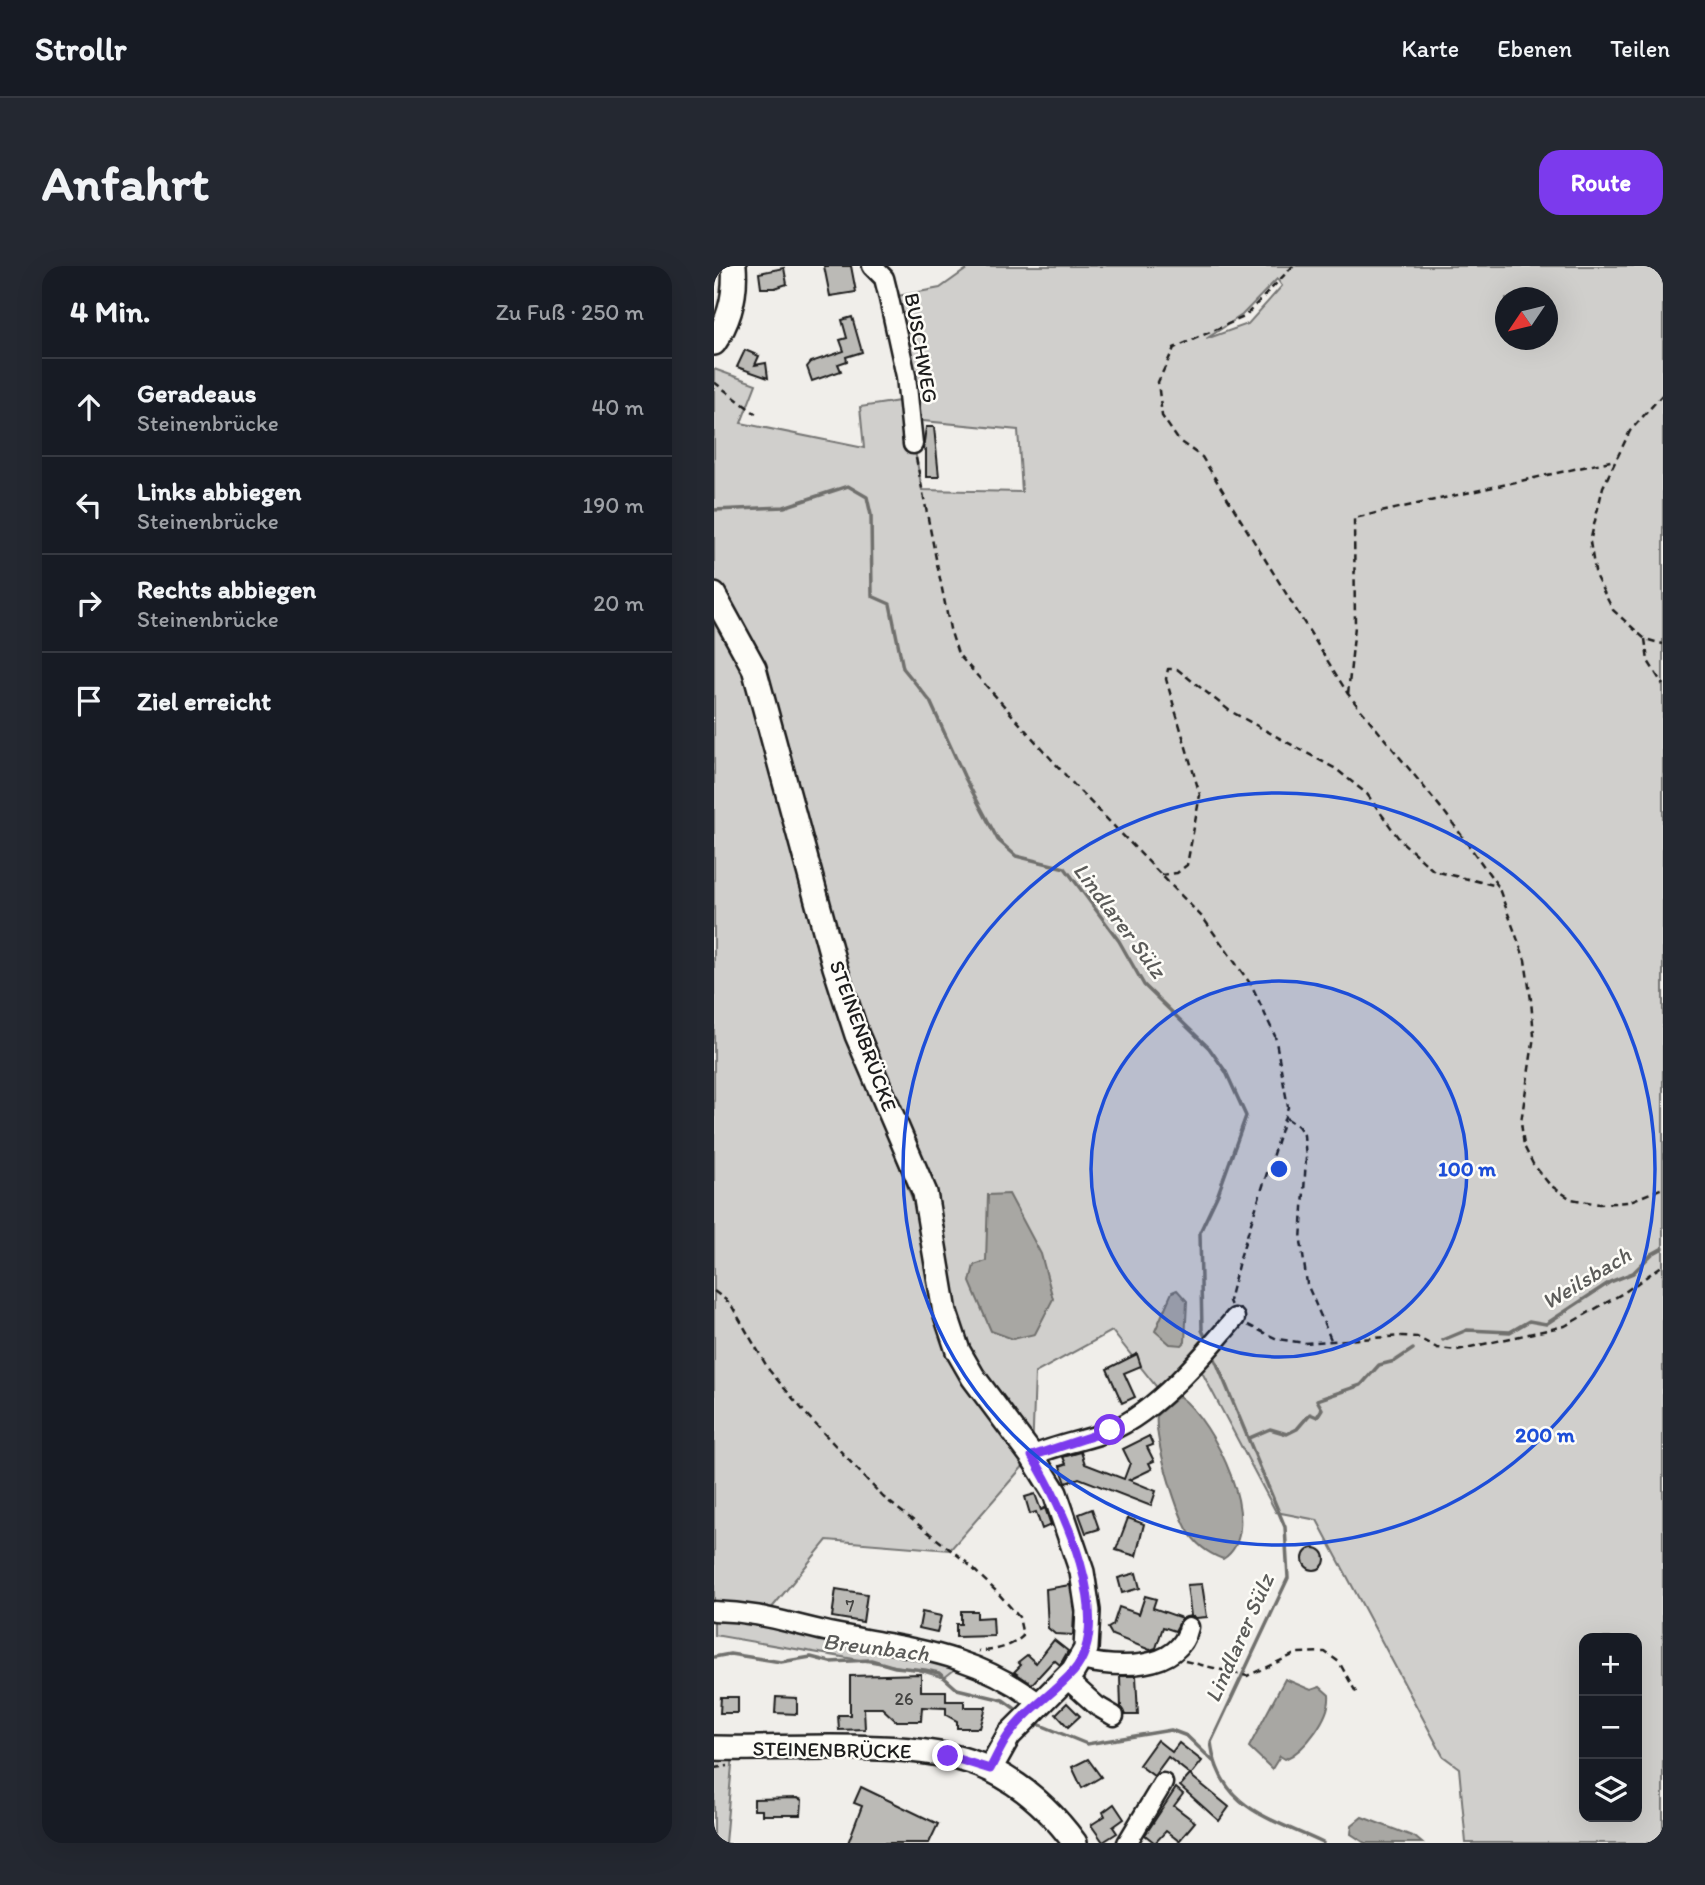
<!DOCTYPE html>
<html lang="de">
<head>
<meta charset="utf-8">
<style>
  body { margin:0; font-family:Itim,sans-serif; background:#242831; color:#f1f3f6 }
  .controls { position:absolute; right:21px; bottom:21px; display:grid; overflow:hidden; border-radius:14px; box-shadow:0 7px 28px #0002 }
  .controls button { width:63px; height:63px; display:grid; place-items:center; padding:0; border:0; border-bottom:2px solid #363941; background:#171b24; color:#f1f3f6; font:35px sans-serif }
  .compass { position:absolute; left:781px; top:21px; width:63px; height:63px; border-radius:50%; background:#171b24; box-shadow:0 7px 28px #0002; rotate:235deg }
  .stop { position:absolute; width:21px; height:21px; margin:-16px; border:5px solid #7c3aed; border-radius:50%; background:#fff }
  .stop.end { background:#7c3aed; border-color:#fff; box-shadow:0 2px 7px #0008 }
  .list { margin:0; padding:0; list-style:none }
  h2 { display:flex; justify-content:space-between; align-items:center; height:91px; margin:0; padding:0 28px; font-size:30px }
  h2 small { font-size:23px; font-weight:400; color:#9ea1a6 }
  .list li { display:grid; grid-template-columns:46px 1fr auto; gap:21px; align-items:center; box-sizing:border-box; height:98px; padding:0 28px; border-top:2px solid #363941 }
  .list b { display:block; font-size:26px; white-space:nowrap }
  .list p { margin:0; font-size:23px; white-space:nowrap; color:#9ea1a6 }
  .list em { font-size:23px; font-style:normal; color:#9ea1a6 }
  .icon { flex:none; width:38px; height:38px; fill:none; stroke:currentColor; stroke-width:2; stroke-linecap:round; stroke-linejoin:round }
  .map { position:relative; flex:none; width:949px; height:1577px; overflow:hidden; border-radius:21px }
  header { display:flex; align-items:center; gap:42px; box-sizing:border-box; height:98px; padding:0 35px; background:#171b24; border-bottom:2px solid #363941 }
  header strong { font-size:33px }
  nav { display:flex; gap:38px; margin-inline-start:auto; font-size:24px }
  .intro { display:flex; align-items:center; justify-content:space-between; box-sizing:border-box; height:168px; padding:0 42px }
  h1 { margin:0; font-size:49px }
  .button { padding:18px 32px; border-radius:21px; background:#7c3aed; color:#fff; font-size:24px; font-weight:700 }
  main { display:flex; gap:42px; padding:0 42px }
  aside { flex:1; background:#171b24; border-radius:21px; box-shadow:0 7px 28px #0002 }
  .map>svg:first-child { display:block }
</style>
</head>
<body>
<header>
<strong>Strollr</strong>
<nav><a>Karte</a><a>Ebenen</a><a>Teilen</a></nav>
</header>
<div class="intro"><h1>Anfahrt</h1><a class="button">Route</a></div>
<main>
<aside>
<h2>4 Min.<small>Zu Fuß · 250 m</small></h2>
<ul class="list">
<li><svg class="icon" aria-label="ahead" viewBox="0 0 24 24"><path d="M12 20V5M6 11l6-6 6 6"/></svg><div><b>Geradeaus</b><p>Steinenbrücke</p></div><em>40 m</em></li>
<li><svg class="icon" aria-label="left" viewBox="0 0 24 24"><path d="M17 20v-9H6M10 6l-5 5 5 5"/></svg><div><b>Links abbiegen</b><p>Steinenbrücke</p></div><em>190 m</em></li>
<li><svg class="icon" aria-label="right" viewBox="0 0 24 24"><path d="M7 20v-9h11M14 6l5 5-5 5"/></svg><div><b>Rechts abbiegen</b><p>Steinenbrücke</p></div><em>20 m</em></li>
<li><svg class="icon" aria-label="arrive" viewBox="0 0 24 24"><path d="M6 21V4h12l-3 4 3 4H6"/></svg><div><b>Ziel erreicht</b></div></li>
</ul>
</aside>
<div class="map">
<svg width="949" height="1577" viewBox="0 0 949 1577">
  <rect width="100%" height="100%" fill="#f0eeea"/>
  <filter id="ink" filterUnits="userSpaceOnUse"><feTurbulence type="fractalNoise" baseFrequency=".0143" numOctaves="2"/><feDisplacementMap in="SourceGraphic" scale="14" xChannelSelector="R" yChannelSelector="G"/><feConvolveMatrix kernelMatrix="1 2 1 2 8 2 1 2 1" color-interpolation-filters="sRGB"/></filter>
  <g filter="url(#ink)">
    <g fill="#d0cfcc" stroke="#767674" stroke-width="2" fill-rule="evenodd">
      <path d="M257,0H949V1577H752L745,1502L729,1490L603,1254L562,1246L482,1095L445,1124L398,1065L321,1107L318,1190L236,1284L113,1274L48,1354L245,1400L230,1412L204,1404L0,1369V103L42,118L27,157L150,182L146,141L192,134L208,224L308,226L304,164L199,154L178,31L226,22ZM563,13L568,20L534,58L492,73L528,49ZM792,32H834V74H792ZM43,419L143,769L211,928L199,935L105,692ZM870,1372H923V1551H870Z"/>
      <path d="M19,1488L11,1577H0V1489Z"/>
    </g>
    <g fill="#a8a7a3" stroke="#706f6d" stroke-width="2">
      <path d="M295,928L327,988L339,1033L321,1068L299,1073L277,1065L256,1016L260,999L272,995L274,929Z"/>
      <path d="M463,1024L473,1035L471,1076L468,1079L456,1078L441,1065L458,1026Z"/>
      <path d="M465,1130C499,1154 555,1264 509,1293C493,1287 481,1278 473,1263C461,1240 440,1173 443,1149Z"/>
      <path d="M571,1413L597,1424L606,1421L615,1429C617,1450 591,1485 571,1493L566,1490L558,1503L535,1481Z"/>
      <path d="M648,1551L701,1571L708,1577H651L637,1568L638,1559Z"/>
    </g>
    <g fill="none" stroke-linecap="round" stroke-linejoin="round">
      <g stroke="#706f6d" stroke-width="3.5">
        <path d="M0,244L70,241L134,220L153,231L157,249L158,330L176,338L189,402L216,435L250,510L284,574L302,590L351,602L405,675L430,719L495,782L512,806L532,850L504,928L486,966L488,1064L493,1075"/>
        <path d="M729,1074L753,1064L796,1066L815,1055L832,1058L896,1016L919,1007L938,988L949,982"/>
        <path d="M499,1088L571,1261L574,1312L497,1476C505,1543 557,1552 609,1577"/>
        <path d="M535,1172L556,1163L573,1168L583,1163L596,1148L603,1151L608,1143L603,1134L647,1119L665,1099L681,1095L699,1083"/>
        <path d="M0,1391L16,1388L67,1396L97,1391L116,1396L157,1394L181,1401L211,1404L225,1407L243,1423L289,1434L307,1447"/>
        <path d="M319,1456L373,1478L457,1464L473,1470L499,1495"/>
      </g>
    </g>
    <g fill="#bbbab6" stroke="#1c1c1c" stroke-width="2">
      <path d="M110,0H137L142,26L116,30Z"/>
      <path d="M70,2L73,18L61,22H47L45,7Z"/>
      <path d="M138,51L148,86L132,91L133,95L124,98L127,105L98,115L93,101L97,96L130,85L126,74L133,72L128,54Z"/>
      <path d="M31,84L45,90L41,99L52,97L54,112L23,101Z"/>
      <path d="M212,161H220L225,211H212V184L209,183Z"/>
      <path d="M423,1088L427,1100L410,1107L421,1131L408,1137L393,1103Z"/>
      <path d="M435,1170L439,1179L433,1181L440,1195L435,1197L438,1203L415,1214L442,1225L437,1240L365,1212L352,1217L346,1200L352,1198L349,1191L367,1186L371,1198L410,1213L416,1197L409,1183Z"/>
      <path d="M321,1228L327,1244L331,1242L337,1259L328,1263L322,1246L316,1248L311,1231Z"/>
      <path d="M378,1243L385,1263L372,1267L365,1248Z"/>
      <path d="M414,1252L430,1258L422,1290L402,1284Z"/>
      <circle cx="600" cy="1293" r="11"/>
      <path d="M422,1307L426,1322L408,1327L404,1312Z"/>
      <path d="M488,1318L493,1351L482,1352L477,1350L473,1319Z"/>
      <path d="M356,1319L360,1346L359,1369L341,1368L334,1362L332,1323Z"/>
      <path d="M122,1323L153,1328L149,1356L118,1351Z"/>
      <path d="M431,1330L442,1333L439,1342L468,1352L461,1365L449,1361L442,1382L436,1384L398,1369L394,1362L399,1359L405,1341L425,1348Z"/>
      <path d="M247,1345H263V1352L279,1351L280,1370L242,1371V1358H247Z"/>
      <path d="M208,1346L227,1350L223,1366L205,1362Z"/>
      <path d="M340,1374L354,1385L346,1399L340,1394L318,1418L300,1406L307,1399L304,1396L313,1389L322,1397Z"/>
      <path d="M207,1408V1425H232V1435H250V1441H272L266,1462H243V1455L232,1449V1442L208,1441L207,1455H182L168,1442H150L151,1463L125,1464L124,1449H136V1410Z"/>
      <path d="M406,1410H422L424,1449H411L407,1442Z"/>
      <path d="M7,1431H24V1447H6Z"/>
      <path d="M62,1431L83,1432V1448L61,1447Z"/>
      <path d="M353,1437L366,1450L354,1461L342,1448Z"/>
      <path d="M443,1474L458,1486L465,1477L488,1495L477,1509L454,1491L440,1510L425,1499Z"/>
      <path d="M374,1493L387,1511L368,1522L358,1501Z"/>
      <path d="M476,1509L515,1541L505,1555L466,1520Z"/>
      <path d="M147,1521L224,1558L215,1577H134L148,1540L140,1537Z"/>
      <path d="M462,1522L469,1528L460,1540L481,1556L465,1575L452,1565L441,1577L431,1569Z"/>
      <path d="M83,1532L88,1534L87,1549H48V1544H40V1533Z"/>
      <path d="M400,1538L410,1553L399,1561L403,1567L389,1576L377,1559L391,1550L389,1546Z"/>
    </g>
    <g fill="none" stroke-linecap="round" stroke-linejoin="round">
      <defs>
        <g id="minor">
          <path d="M158,0L170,12L174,28L192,110L199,178"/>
          <path d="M318,1190C343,1178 371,1175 396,1165C441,1147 490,1089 521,1052"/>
          <path d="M0,1345C45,1346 73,1357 115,1366C192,1382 262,1386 326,1438"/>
          <path d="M367,1394C402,1402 465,1406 475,1361"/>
          <path d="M352,1412L383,1440L400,1450"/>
          <path d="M413,1577L449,1517"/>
        </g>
        <g id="major">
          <path d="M0,77C16,54 22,27 20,0"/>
          <path d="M0,329L40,402L121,701L143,769L211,927L231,1046L244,1085L259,1111L318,1190L341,1227L368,1306L374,1345L372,1383L359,1405L295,1469L276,1503"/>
          <path d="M0,1482C77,1484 209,1470 277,1504C310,1520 339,1547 361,1577"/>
        </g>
      </defs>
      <use href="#minor" stroke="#1c1c1c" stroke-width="23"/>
      <use href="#major" stroke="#1c1c1c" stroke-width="28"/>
      <g stroke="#1c1c1c" stroke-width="2.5" stroke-dasharray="7 5" stroke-linecap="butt">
        <path d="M579,0L530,51L460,82L444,116L448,150L465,175L488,191L634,428L732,548L784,620L811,694L817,734L820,770L807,856L810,880L819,898L836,919L857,933L885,938L914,936L949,922"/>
        <path d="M0,116L42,148"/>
        <path d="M949,128L916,165L889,221L876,276L882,311L899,344L931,373L949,378"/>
        <path d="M202,192L236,363L244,388L362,521L489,652L538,720L561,770L574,841L525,995L515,1035L517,1040"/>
        <path d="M931,373L934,395L949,419"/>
        <path d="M634,428L641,360L640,252L901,194"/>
        <path d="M447,609L463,607L473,599L486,529L452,413L454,403H463L516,445L622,503L653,528L686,574L720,605L784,620"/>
        <path d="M572,852L584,860L590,869L592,892L587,975L593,1018L618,1076"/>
        <path d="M0,1025L16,1037L55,1104L93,1149L169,1231L251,1295L283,1326L305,1351L309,1370C297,1381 280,1385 264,1385"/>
        <path d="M534,1059L563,1073L590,1077L688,1070L703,1071L723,1082L743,1084L851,1060L911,1026L949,999"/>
        <path d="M471,1395L533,1410L583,1387L611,1386L625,1396L644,1430"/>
        <path d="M0,1502L14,1500"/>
      </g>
      <use href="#minor" stroke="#fdfcf7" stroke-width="18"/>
      <use href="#major" stroke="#fdfcf7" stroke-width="23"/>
    </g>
  </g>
  <g fill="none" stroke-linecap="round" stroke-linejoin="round" filter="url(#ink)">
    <path stroke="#7c3aed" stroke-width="9" d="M234,1490L276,1503C282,1492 287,1480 294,1470C311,1445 339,1428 359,1406C403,1355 348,1238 318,1190L396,1164"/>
  </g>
  <circle cx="565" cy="903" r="188" fill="#1d4ed8" fill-opacity=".12"/>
  <g fill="none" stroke="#1d4ed8" stroke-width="3.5">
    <circle cx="565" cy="903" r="188"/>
    <circle cx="565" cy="903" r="376"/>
  </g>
  <g text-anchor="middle" stroke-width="5" stroke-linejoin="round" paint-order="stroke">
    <g font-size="18" fill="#444442">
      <text x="136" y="1346">7</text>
      <text x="190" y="1439">26</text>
    </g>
    <g font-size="21" fill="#1c1c1c" stroke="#fdfcf7">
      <text transform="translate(207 82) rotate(80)" y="7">BUSCHWEG</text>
      <text transform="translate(149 770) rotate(70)" y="7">STEINENBRÜCKE</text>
      <text transform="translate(118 1484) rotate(1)" y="7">STEINENBRÜCKE</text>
    </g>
    <g font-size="23" font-style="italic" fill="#5b5b59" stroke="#fdfcf7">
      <text transform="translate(406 654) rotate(53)" y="8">Lindlarer Sülz</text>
      <text transform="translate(872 1012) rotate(-31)" y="8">Weilsbach</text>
      <text transform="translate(525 1372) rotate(-66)" y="8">Lindlarer Sülz</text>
      <text transform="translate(162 1381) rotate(7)" y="8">Breunbach</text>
    </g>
  </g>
  <circle cx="565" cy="903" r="10" fill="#1d4ed8" stroke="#fdfcf7" stroke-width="3.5"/>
  <g font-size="21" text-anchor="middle" font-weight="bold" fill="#1d4ed8" stroke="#fdfcf7" stroke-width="5" stroke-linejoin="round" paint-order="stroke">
    <text x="753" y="910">100 m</text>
    <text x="831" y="1176">200 m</text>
  </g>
</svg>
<div class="controls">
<button>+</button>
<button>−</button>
<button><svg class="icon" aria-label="layers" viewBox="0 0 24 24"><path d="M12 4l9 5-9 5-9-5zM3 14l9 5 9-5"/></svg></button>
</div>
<svg class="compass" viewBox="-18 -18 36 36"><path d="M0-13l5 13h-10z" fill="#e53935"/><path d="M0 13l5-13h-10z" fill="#9ea1a6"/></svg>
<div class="stop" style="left:396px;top:1164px"></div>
<div class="stop end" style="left:234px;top:1490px"></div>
</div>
</main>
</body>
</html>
